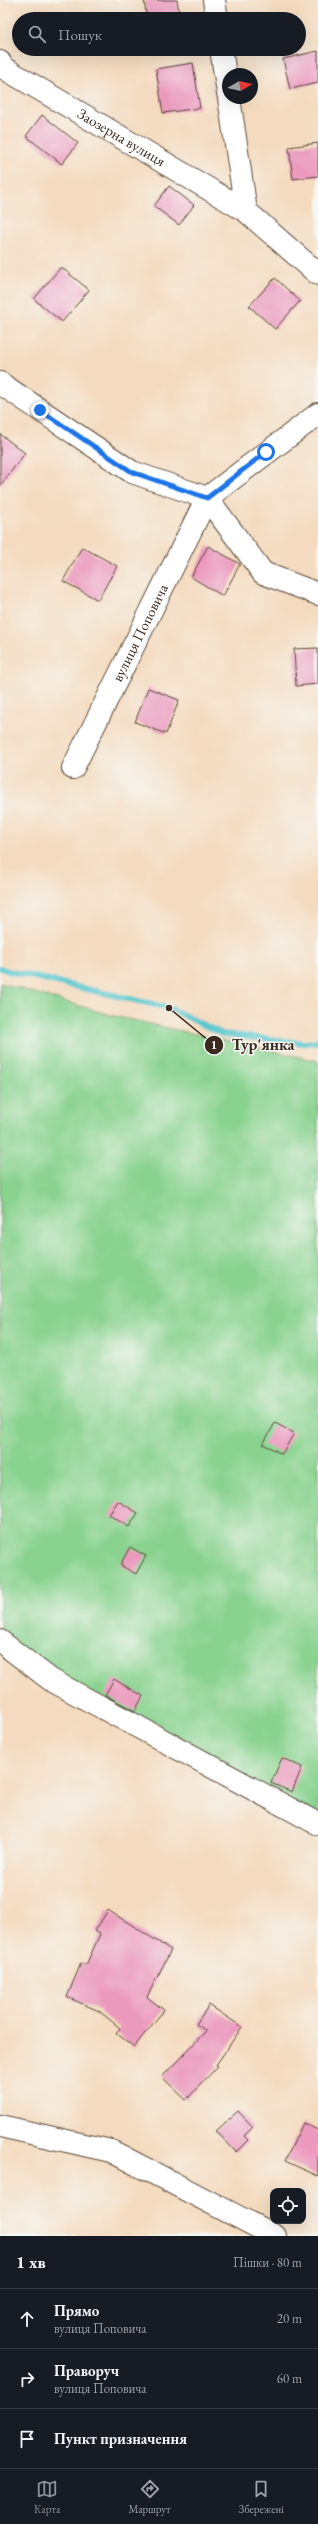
<!DOCTYPE html>
<html lang="uk">
<head>
<meta charset="utf-8">
<style>
  body { margin:0; font-family:"EB Garamond",serif; background:#20242c; color:#f1f3f6 }
  .controls { position:absolute; right:12px; bottom:12px; display:grid; overflow:hidden; border-radius:8px; box-shadow:0 4px 16px #0002 }
  .controls button { width:36px; height:36px; display:grid; place-items:center; padding:0; border:0; border-bottom:1px solid #363941; background:#171b24; color:#f1f3f6; font:20px sans-serif }
  .compass { position:absolute; left:222px; top:68px; width:36px; height:36px; border-radius:50%; background:#171b24; box-shadow:0 4px 16px #0002; rotate:81deg }
  .stop { position:absolute; width:12px; height:12px; margin:-9px; border:3px solid #1a73e8; border-radius:50%; background:#fff }
  .stop.end { background:#1a73e8; border-color:#fff; box-shadow:0 1px 4px #0008 }
  .list { margin:0; padding:0; list-style:none }
  h2 { display:flex; justify-content:space-between; align-items:center; height:52px; margin:0; padding:0 16px; font-size:17px }
  h2 small { font-size:13px; font-weight:400; color:#9ea1a6 }
  .list li { display:grid; grid-template-columns:26px 1fr auto; gap:12px; align-items:center; box-sizing:border-box; height:60px; padding:0 16px; border-top:1px solid #363941 }
  .list b { display:block; font-size:15px; white-space:nowrap }
  .list p { margin:0; font-size:13px; white-space:nowrap; color:#9ea1a6 }
  .list em { font-size:13px; font-style:normal; color:#9ea1a6 }
  .icon { flex:none; width:22px; height:22px; fill:none; stroke:currentColor; stroke-width:2; stroke-linecap:round; stroke-linejoin:round }
  .map { position:relative; flex:none; width:318px; height:2236px; overflow:hidden }
  .search { position:absolute; background:#171b24; box-shadow:0 4px 16px #0002; left:12px; right:12px; top:12px; height:44px; display:flex; align-items:center; gap:10px; box-sizing:border-box; padding:0 14px; border-radius:22px; color:#9ea1a6; font-size:15px }
  .sheet { height:232px; background:#171b24 }
  nav { display:flex; justify-content:space-around; align-items:center; box-sizing:border-box; height:56px; border-top:1px solid #363941; background:#171b24; font-size:11px; color:#9ea1a6 }
  nav a { display:grid; justify-items:center; gap:2px }
  nav .on { color:#8c9099 }
  .map>svg:first-child { display:block }
</style>
</head>
<body>
<div class="map">
<svg width="318" height="2236" viewBox="0 0 318 2236">
  <rect width="100%" height="100%" fill="#f6f6f2"/>
  <filter id="ink" filterUnits="userSpaceOnUse"><feTurbulence type="fractalNoise" baseFrequency=".025" numOctaves="2"/><feDisplacementMap in="SourceGraphic" scale="8" xChannelSelector="R" yChannelSelector="G"/><feConvolveMatrix kernelMatrix="1 2 1 2 8 2 1 2 1" color-interpolation-filters="sRGB"/></filter>
  <filter id="wash" filterUnits="userSpaceOnUse"><feTurbulence type="fractalNoise" baseFrequency=".012" numOctaves="4" result="noise"/><feDisplacementMap in="SourceGraphic" scale="16" xChannelSelector="R" yChannelSelector="G"/><feGaussianBlur stdDeviation="0.9" result="paint"/><feColorMatrix in="noise" values="0 0 0 0 0 0 0 0 0 0 0 0 0 0 0 0 0 1.4 0 .05"/><feComposite in="paint" operator="in"/></filter>
  <g filter="url(#wash)">
    <rect width="100%" height="100%" fill="#f4dbbf"/>
    <path fill="#89d38f" stroke="#627e56" d="M0,983L114,1016L318,1061V1829L0,1652Z"/>
    <g fill="none" stroke-linecap="round" stroke-linejoin="round">
      <path stroke="#5ac7cf" stroke-width="6" d="M0,968L8,971L169,1008L222,1034L303,1043L318,1042"/>
    </g>
    <g id="blocks">
      <g fill="#eb9abe">
        <path d="M144,0H177L180,19H147Z"/>
        <path d="M318,51V83L290,89L283,59Z"/>
        <path d="M193,63L200,108L163,113L156,69Z"/>
        <path d="M42,115L78,143L62,164L26,136Z"/>
        <path d="M318,143V176L293,179L289,147Z"/>
        <path d="M169,186L194,205L179,225L154,206Z"/>
        <path d="M61,267L89,290L62,322L34,299Z"/>
        <path d="M275,278L300,301L275,329L249,306Z"/>
        <path d="M0,434L25,453L0,486Z"/>
        <path d="M208,546L240,564L223,596L191,577Z"/>
        <path d="M82,547L117,566L98,600L63,581Z"/>
        <path d="M318,648V684L296,686L294,649Z"/>
        <path d="M148,688L179,700L166,734L135,722Z"/>
        <path d="M275,1423L294,1433L282,1454L263,1444Z"/>
        <path d="M118,1501L138,1513L129,1527L109,1515Z"/>
        <path d="M130,1547L146,1556L136,1574L120,1565Z"/>
        <path d="M114,1679L143,1696L135,1711L105,1695Z"/>
        <path d="M282,1758L302,1767L292,1792L271,1783Z"/>
        <path d="M108,1910L171,1950L147,1997L164,2010L134,2047L116,2033L120,2028L99,2011L67,1997L81,1963L86,1965L100,1934L95,1931Z"/>
        <path d="M209,2005L242,2027L216,2065L218,2066L186,2100L162,2077L206,2031L196,2024Z"/>
        <path d="M238,2111L253,2127L244,2136L248,2140L236,2152L216,2131Z"/>
        <path d="M303,2123L318,2130V2176L285,2161Z"/>
      </g>
    </g>
  </g>
  <g filter="url(#ink)">
    <use href="#blocks" fill-opacity="0" stroke="#574536" stroke-width="1"/>
    <g fill="none" stroke-linecap="round" stroke-linejoin="round">
      <defs>
        <g id="minor">
          <path d="M214,0L217,19"/>
          <path d="M221,49L228,93"/>
          <path id="s1" d="M0,62L2,67L246,211"/>
          <path d="M229,98L246,211L318,274"/>
          <path d="M0,383L132,472L207,498"/>
          <path d="M207,498L263,573L318,594"/>
          <path id="s2" d="M73,768L207,498L318,414"/>
          <path d="M0,1641L51,1680L318,1824"/>
          <path d="M0,2126L111,2151L275,2236"/>
        </g>
      </defs>
      <use href="#minor" stroke="#574536" stroke-width="24"/>
      <use href="#minor" stroke="#fff" stroke-width="22"/>
    </g>
  </g>
  <g fill="none" stroke-linecap="round" stroke-linejoin="round" filter="url(#ink)">
    <path stroke="#1a73e8" stroke-width="5" d="M40,410L132,472L207,498L266,452"/>
  </g>
  <g text-anchor="middle" stroke-width="3" stroke-linejoin="round" paint-order="stroke">
    <g font-size="15" fill="#3b2a1e" stroke="#f6f6f2">
      <text dy="5" stroke="none"><textPath href="#s1" startOffset="144">Заозерна вулиця</textPath></text>
      <text dy="5" stroke="none"><textPath href="#s2" startOffset="151">вулиця Поповича</textPath></text>
    </g>
  </g>
  <path fill="none" stroke="#3b2a1e" stroke-width="1.5" d="M169 1008L214 1045"/>
  <g fill="#3b2a1e" stroke="#f6f6f2" stroke-width="1.5">
    <circle cx="169" cy="1008" r="4"/>
    <circle cx="214" cy="1045" r="10"/>
  </g>
  <g font-size="12" text-anchor="middle" font-weight="bold" fill="#fff">
    <text x="214" y="1049">1</text>
  </g>
  <g font-size="16" text-anchor="middle" font-weight="bold" fill="#3b2a1e" stroke="#f6f6f2" stroke-width="3" stroke-linejoin="round" paint-order="stroke">
    <text x="263" y="1050">Тур'янка</text>
  </g>
</svg>
<div class="controls">
<button><svg class="icon" aria-label="locate" viewBox="0 0 24 24"><circle cx="12" cy="12" r="6"/><path d="M12 2v4M12 18v4M2 12h4M18 12h4"/></svg></button>
</div>
<svg class="compass" viewBox="-18 -18 36 36"><path d="M0-13l5 13h-10z" fill="#e53935"/><path d="M0 13l5-13h-10z" fill="#9ea1a6"/></svg>
<div class="stop" style="left:266px;top:452px"></div>
<div class="stop end" style="left:40px;top:410px"></div>
<div class="search"><svg class="icon" aria-label="search" viewBox="0 0 24 24"><circle cx="10" cy="10" r="6"/><path d="M15 15l6 6"/></svg>Пошук</div>
</div>
<section class="sheet">
<h2>1 хв<small>Пішки · 80 m</small></h2>
<ul class="list">
<li><svg class="icon" aria-label="ahead" viewBox="0 0 24 24"><path d="M12 20V5M6 11l6-6 6 6"/></svg><div><b>Прямо</b><p>вулиця Поповича</p></div><em>20 m</em></li>
<li><svg class="icon" aria-label="right" viewBox="0 0 24 24"><path d="M7 20v-9h11M14 6l5 5-5 5"/></svg><div><b>Праворуч</b><p>вулиця Поповича</p></div><em>60 m</em></li>
<li><svg class="icon" aria-label="arrive" viewBox="0 0 24 24"><path d="M6 21V4h12l-3 4 3 4H6"/></svg><div><b>Пункт призначення</b></div></li>
</ul>
</section>
<nav>
<a class="on"><svg class="icon" aria-label="map" viewBox="0 0 24 24"><path d="M3 6l6-2 6 2 6-2v14l-6 2-6-2-6 2zM9 4v14M15 6v14"/></svg>Карта</a>
<a><svg class="icon" aria-label="directions" viewBox="0 0 24 24"><path d="M12 3l9 9-9 9-9-9zM9 14v-3h6M13 9l2 2-2 2"/></svg>Маршрут</a>
<a><svg class="icon" aria-label="saved" viewBox="0 0 24 24"><path d="M7 4h10v16l-5-4-5 4z"/></svg>Збережені</a>
</nav>
</body>
</html>
